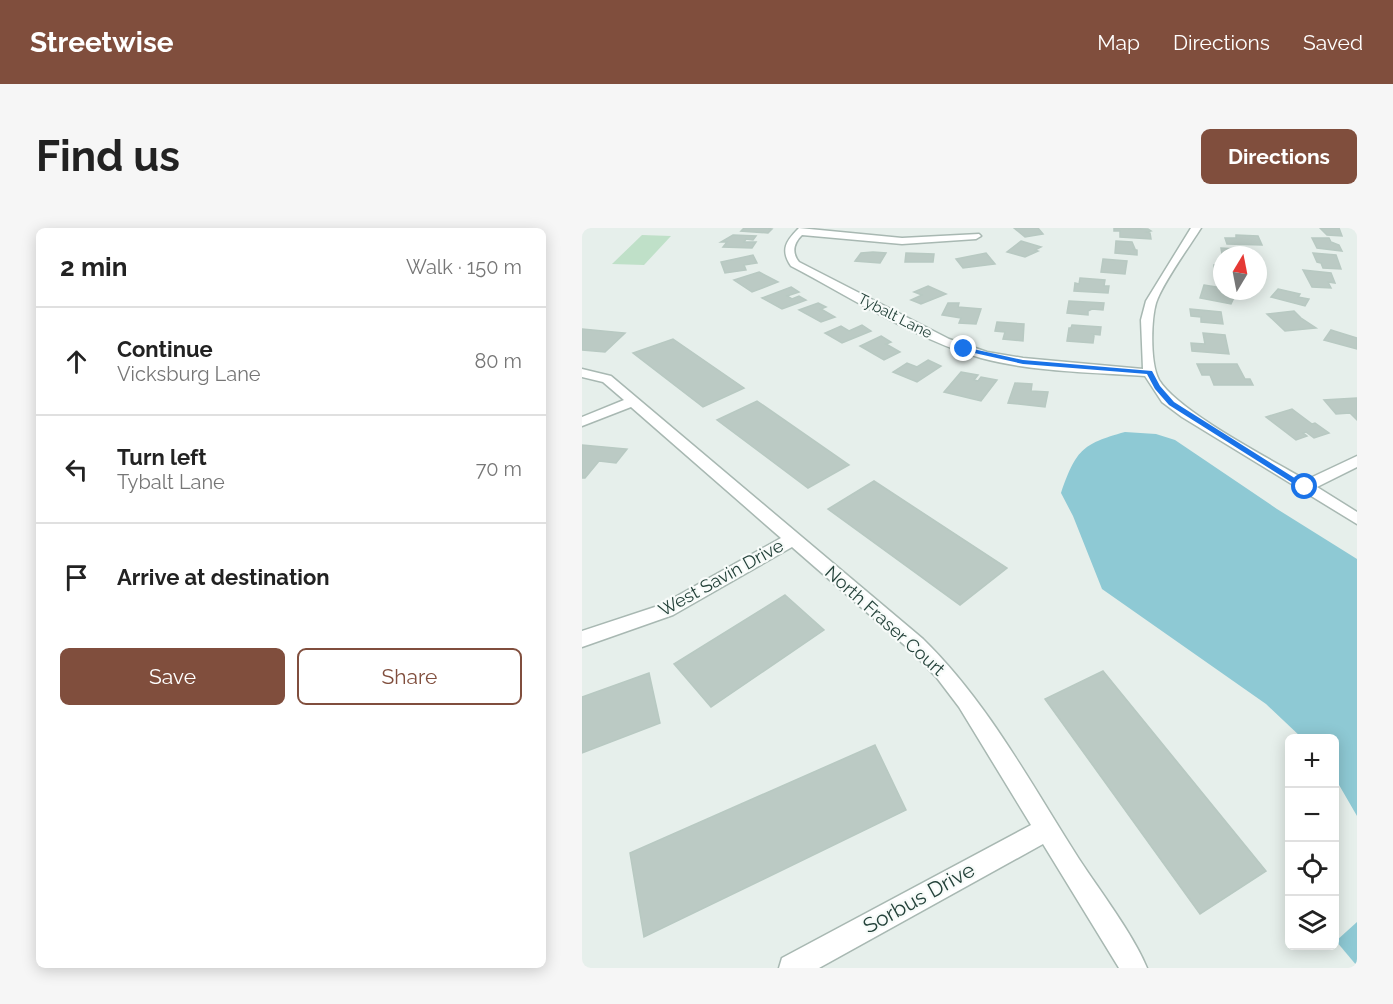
<!DOCTYPE html>
<html lang="en">
<head>
<meta charset="utf-8">
<style>
  body { margin:0; font-family:Raleway,sans-serif; background:#f6f6f6; color:#222 }
  .controls { position:absolute; right:18px; bottom:18px; display:grid; overflow:hidden; border-radius:9px; box-shadow:0 3px 15px #0003 }
  .controls button { width:54px; height:54px; display:grid; place-items:center; padding:0; border:0; border-bottom:2px solid #e0e0e0; background:#fff; color:#222; font:30px sans-serif }
  .compass { position:absolute; left:631px; top:18px; width:54px; height:54px; border-radius:50%; background:#fff; box-shadow:0 3px 15px #0003; rotate:10deg }
  .stop { position:absolute; width:18px; height:18px; margin:-14px; border:4px solid #1a73e8; border-radius:50%; background:#fff }
  .stop.end { background:#1a73e8; border-color:#fff; box-shadow:0 2px 6px #0008 }
  .list { margin:0; padding:0; list-style:none }
  h2 { display:flex; justify-content:space-between; align-items:center; height:78px; margin:0; padding:0 24px; font-size:26px }
  h2 small { font-size:20px; font-weight:400; color:#767676 }
  .list li { display:grid; grid-template-columns:39px 1fr auto; gap:18px; align-items:center; box-sizing:border-box; height:108px; padding:0 24px; border-top:2px solid #e0e0e0 }
  .list b { display:block; font-size:22px; white-space:nowrap }
  .list p { margin:0; font-size:20px; white-space:nowrap; color:#767676 }
  .list em { font-size:20px; font-style:normal; color:#767676 }
  .actions { display:flex; gap:12px; padding:18px 24px }
  .actions a { flex:1; padding:14px 0; border:2px solid #804e3d; border-radius:9px; text-align:center; font-size:21px; color:#804e3d }
  .actions .main { background:#804e3d; color:#fff }
  .icon { flex:none; width:33px; height:33px; fill:none; stroke:currentColor; stroke-width:2; stroke-linecap:round; stroke-linejoin:round }
  .map { position:relative; flex:none; width:775px; height:740px; overflow:hidden; border-radius:9px }
  header { display:flex; align-items:center; gap:36px; box-sizing:border-box; height:84px; padding:0 30px; background:#804e3d; color:#fff }
  header strong { font-size:28px }
  nav { display:flex; gap:33px; margin-inline-start:auto; font-size:21px }
  .intro { display:flex; align-items:center; justify-content:space-between; box-sizing:border-box; height:144px; padding:0 36px }
  h1 { margin:0; font-size:42px }
  .button { padding:15px 27px; border-radius:9px; background:#804e3d; color:#fff; font-size:21px; font-weight:700 }
  main { display:flex; gap:36px; padding:0 36px }
  aside { flex:1; background:#fff; border-radius:9px; box-shadow:0 3px 15px #0003 }
  .map>svg:first-child { display:block }
</style>
</head>
<body>
<header>
<strong>Streetwise</strong>
<nav><a>Map</a><a>Directions</a><a>Saved</a></nav>
</header>
<div class="intro"><h1>Find us</h1><a class="button">Directions</a></div>
<main>
<aside>
<h2>2 min<small>Walk · 150 m</small></h2>
<ul class="list">
<li><svg class="icon" aria-label="ahead" viewBox="0 0 24 24"><path d="M12 20V5M6 11l6-6 6 6"/></svg><div><b>Continue</b><p>Vicksburg Lane</p></div><em>80 m</em></li>
<li><svg class="icon" aria-label="left" viewBox="0 0 24 24"><path d="M17 20v-9H6M10 6l-5 5 5 5"/></svg><div><b>Turn left</b><p>Tybalt Lane</p></div><em>70 m</em></li>
<li><svg class="icon" aria-label="arrive" viewBox="0 0 24 24"><path d="M6 21V4h12l-3 4 3 4H6"/></svg><div><b>Arrive at destination</b></div></li>
</ul>
<div class="actions"><a class="main">Save</a><a>Share</a></div>
</aside>
<div class="map">
<svg width="775" height="740" viewBox="0 0 775 740">
  <rect width="100%" height="100%" fill="#e6efeb"/>
  <path fill="#bfe0c8" d="M60,7L89,8L62,37L30,36Z"/>
  <g fill="#8ec9d4">
    <path d="M543,204L574,206L593,212L695,281L775,331V588L753,550L752,511L720,510L684,476L520,361L491,288L479,265C494,223 499,216 543,204Z"/>
    <path d="M775,694V738L754,713Z"/>
  </g>
  <g fill="#bbcac4" stroke="#b8c9c2" stroke-width="1.5">
    <path d="M162,0H185L190,1L186,5L159,3Z"/>
    <path d="M432,0H456L461,6L443,9Z"/>
    <path d="M532,0L566,1L569,3L565,4L568,5L569,11L538,9V3H532Z"/>
    <path d="M738,0H757L760,8L745,7Z"/>
    <path d="M151,7L174,8L171,12L164,11L162,14H174L170,20L141,19L145,14H139Z"/>
    <path d="M654,7L676,8L680,17L645,16L643,10H654Z"/>
    <path d="M730,10H747L749,14L757,17L760,23L735,20Z"/>
    <path d="M439,13L459,19L453,22L456,23L443,29L425,24Z"/>
    <path d="M534,13L550,14L553,21H550L555,22V27L533,25Z"/>
    <path d="M639,20L670,22L672,27L640,26Z"/>
    <path d="M291,24L304,25L298,35L273,33L279,25Z"/>
    <path d="M324,25L352,26L351,34H323Z"/>
    <path d="M404,25L413,36L381,40L374,31Z"/>
    <path d="M731,25L754,27L759,41L741,40L739,35L735,34Z"/>
    <path d="M171,27L175,35L162,37L164,42L143,45L139,34Z"/>
    <path d="M521,31L545,33L543,46L519,44Z"/>
    <path d="M632,37H640V52L633,51Z"/>
    <path d="M721,42L749,45L753,55L746,54L749,60L730,59Z"/>
    <path d="M177,44L196,54L170,64L152,52Z"/>
    <path d="M498,50L523,52L522,58H527L526,65L492,63L493,55L497,56Z"/>
    <path d="M622,57L640,60V63H655L649,76L618,70Z"/>
    <path d="M346,58L364,66L339,76L329,72L340,67L332,64Z"/>
    <path d="M209,59L217,64L205,68L210,71L217,68L224,72L200,81L180,70Z"/>
    <path d="M696,61L718,66L716,69L727,71L723,78L689,69Z"/>
    <path d="M487,73L522,75L521,82L510,81L506,83V87L485,85Z"/>
    <path d="M236,75L244,79L239,81L253,89L239,94L217,82Z"/>
    <path d="M366,75H377L376,79L399,81L394,96L377,95L379,90L360,87Z"/>
    <path d="M608,81L639,84L641,96L619,94V89L609,88Z"/>
    <path d="M712,83L719,90L734,100L703,103L685,86Z"/>
    <path d="M415,94L442,96L441,113L421,111L423,104L413,103Z"/>
    <path d="M280,97L289,103L260,115L243,105L259,98L267,103Z"/>
    <path d="M490,97L519,99L518,107L509,106L512,108L511,115L485,113L487,100H489Z"/>
    <path d="M0,101L43,105L23,124L0,122Z"/>
    <path d="M749,102L775,110V121L742,112Z"/>
    <path d="M621,105L643,107L647,126L610,123L609,115L623,116Z"/>
    <path d="M299,108L309,114L304,116L318,124L302,132L278,118Z"/>
    <path d="M91,111L162,160L121,179L51,125Z"/>
    <path d="M346,132L359,138L335,154L311,144L325,135L335,139Z"/>
    <path d="M615,136H655L663,151H668L671,157H632L628,147H620Z"/>
    <path d="M379,144L396,147L392,152L396,153L399,149L415,152L399,173L362,164Z"/>
    <path d="M433,155L450,156L449,163L466,164L463,179L426,175Z"/>
    <path d="M775,170V192L768,185L754,186L742,172Z"/>
    <path d="M175,173L267,237L226,260L135,192Z"/>
    <path d="M710,181L730,196L733,195L747,205L732,210L724,204L721,205L725,208L714,212L684,189Z"/>
    <path d="M0,217L45,221L34,235L17,233L3,250H0Z"/>
    <path d="M292,253L425,340L378,377L246,281Z"/>
    <path d="M203,367L242,402L129,479L92,436Z"/>
    <path d="M521,443L684,643L618,686L463,471Z"/>
    <path d="M67,445L78,495L0,525V469Z"/>
    <path d="M293,517L324,582L62,709L48,625Z"/>
  </g>
  <g fill="none" stroke-linecap="round" stroke-linejoin="round">
    <defs>
      <g id="minor">
        <path d="M217,0L320,10L397,6L399,8L394,11L320,16L220,7C212,15 209,24 217,34L367,111L405,124L441,130L561,141L559,92L564,73L609,0H619C607,19 580,56 574,75C569,92 568,136 577,152C597,184 688,231 724,252L775,228V239L735,259L775,284V296L600,189L580,174L563,148C509,144 451,144 399,130C333,111 270,70 209,38C198,22 204,13 217,0Z"/>
        <path d="M0,141L29,148L341,411C405,473 449,556 497,631C518,663 551,706 565,740H537L461,616L237,740H197L200,730L449,597L377,479L355,450L327,421L210,319L91,387L0,419V403L79,377L199,310L49,179L0,198V189L42,172L21,154L0,149Z"/>
      </g>
    </defs>
    <use href="#minor" stroke="#a8b8b2" stroke-width="3"/>
    <use href="#minor" fill="#fff" fill-rule="evenodd"/>
  </g>
  <path fill="#1a73e8" d="M382,119L441,132L570,143L578,158L592,174L727,259L720,261L587,177L573,161L565,146L441,136L379,122Z"/>
  <g text-anchor="middle" stroke-width="4.5" stroke-linejoin="round" paint-order="stroke">
    <g font-size="15" fill="#24423a" stroke="#f7fbf9">
      <text transform="translate(313 88) rotate(27)" y="5">Tybalt Lane</text>
    </g>
    <g font-size="18" fill="#24423a" stroke="#f7fbf9">
      <text transform="translate(139 350) rotate(-29)" y="6">West Savin Drive</text>
      <text transform="translate(303 393) rotate(42)" y="6">North Fraser Court</text>
    </g>
    <g font-size="21" fill="#24423a" stroke="#f7fbf9">
      <text transform="translate(337 670) rotate(-29)" y="7">Sorbus Drive</text>
    </g>
  </g>
</svg>
<div class="controls">
<button>+</button>
<button>−</button>
<button><svg class="icon" aria-label="locate" viewBox="0 0 24 24"><circle cx="12" cy="12" r="6"/><path d="M12 2v4M12 18v4M2 12h4M18 12h4"/></svg></button>
<button><svg class="icon" aria-label="layers" viewBox="0 0 24 24"><path d="M12 4l9 5-9 5-9-5zM3 14l9 5 9-5"/></svg></button>
</div>
<svg class="compass" viewBox="-18 -18 36 36"><path d="M0-13l5 13h-10z" fill="#e53935"/><path d="M0 13l5-13h-10z" fill="#767676"/></svg>
<div class="stop" style="left:723px;top:259px"></div>
<div class="stop end" style="left:382px;top:121px"></div>
</div>
</main>
</body>
</html>
